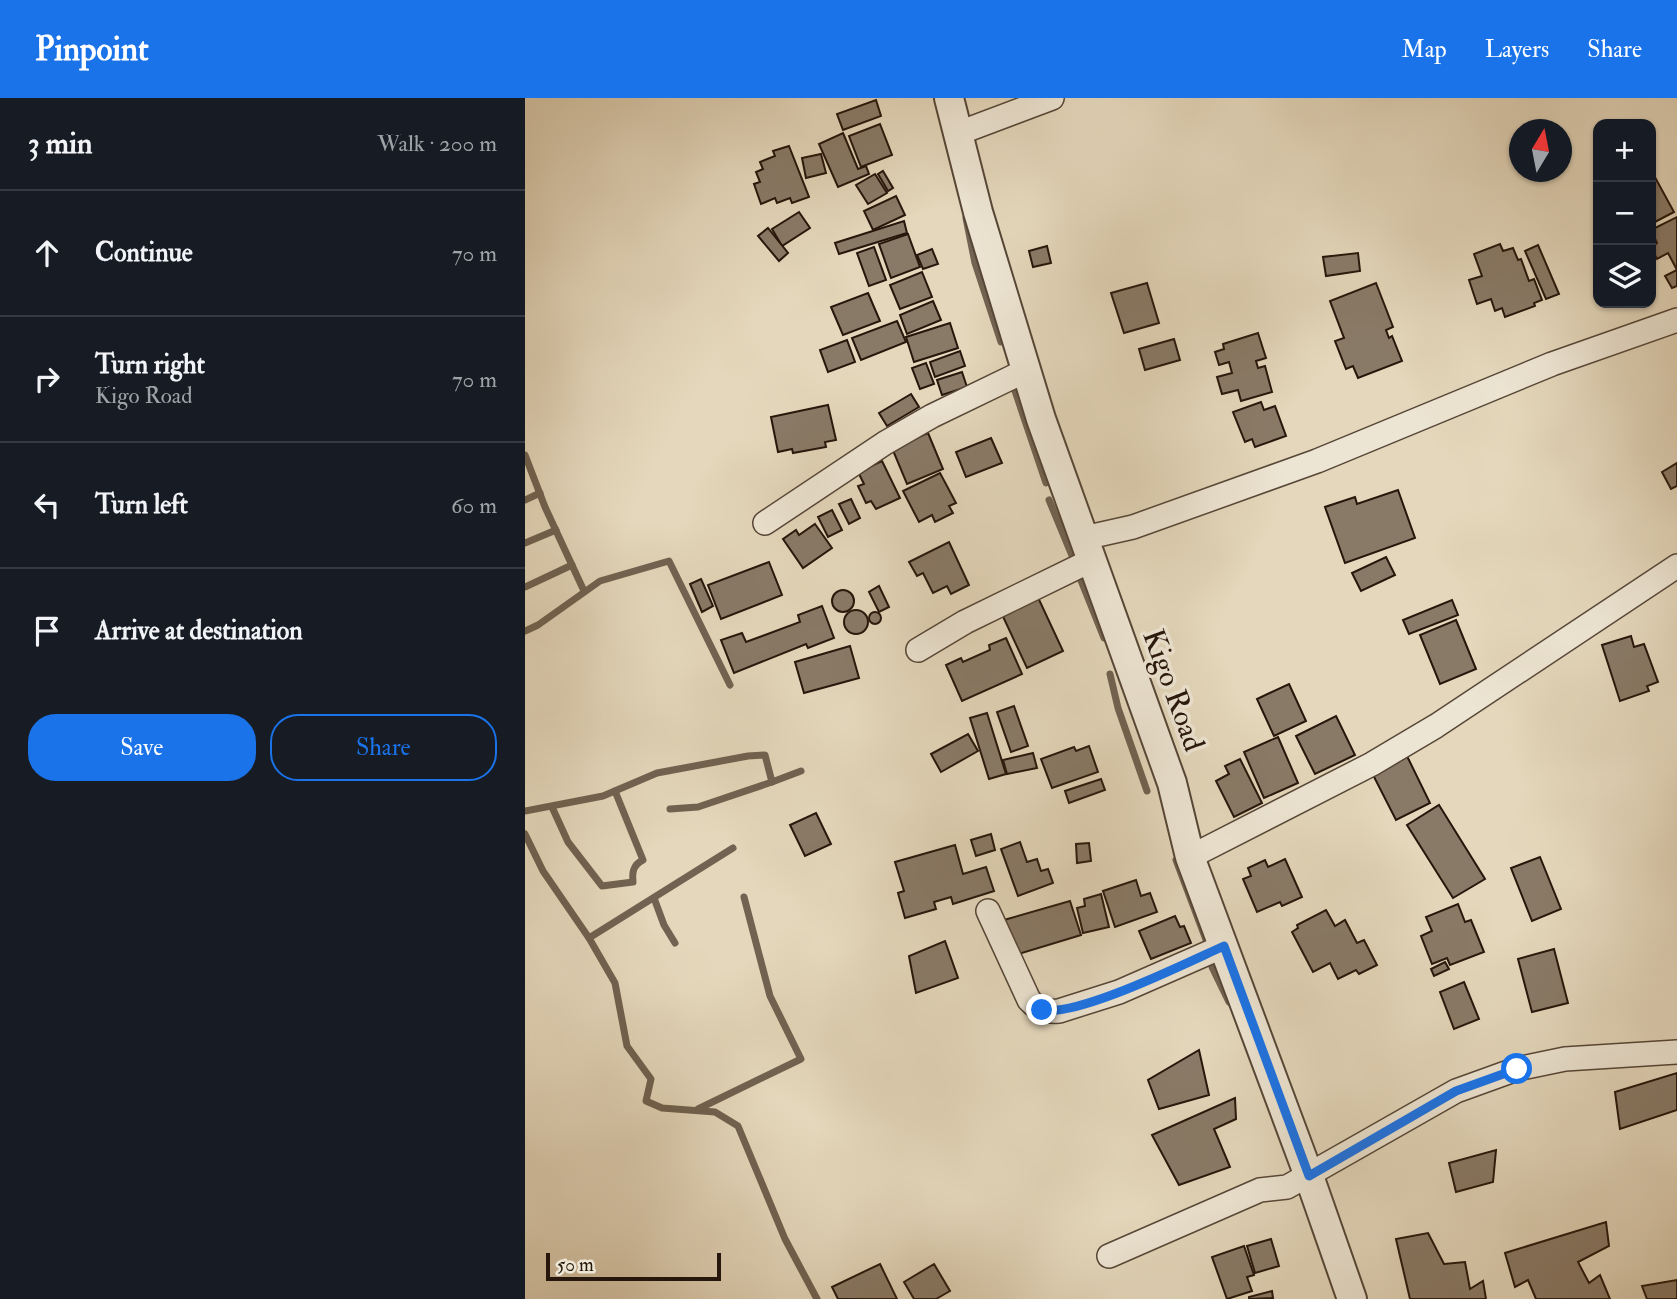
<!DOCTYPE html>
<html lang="en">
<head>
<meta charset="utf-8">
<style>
  body { margin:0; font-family:"IM FELL Double Pica",serif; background:#242831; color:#f1f3f6 }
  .controls { position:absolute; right:21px; top:21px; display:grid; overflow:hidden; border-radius:14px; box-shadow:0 2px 5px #0004 }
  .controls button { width:63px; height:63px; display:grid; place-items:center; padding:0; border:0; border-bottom:2px solid #363941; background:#171b24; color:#f1f3f6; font:35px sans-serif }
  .compass { position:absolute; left:984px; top:21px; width:63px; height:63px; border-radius:50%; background:#171b24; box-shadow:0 2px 5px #0004; rotate:10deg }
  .scale { position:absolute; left:21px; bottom:18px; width:175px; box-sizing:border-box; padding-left:7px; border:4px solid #26160b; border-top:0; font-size:19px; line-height:24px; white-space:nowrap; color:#26160b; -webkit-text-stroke:5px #ede5d3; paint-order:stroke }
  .stop { position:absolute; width:21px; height:21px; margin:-16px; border:5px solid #1a73e8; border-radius:50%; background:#fff }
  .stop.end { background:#1a73e8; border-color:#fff; box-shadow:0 2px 7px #0008 }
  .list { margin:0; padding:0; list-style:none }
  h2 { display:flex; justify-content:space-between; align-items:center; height:91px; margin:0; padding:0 28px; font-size:30px }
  h2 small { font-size:23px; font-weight:400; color:#9ea1a6 }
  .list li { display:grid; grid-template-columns:46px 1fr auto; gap:21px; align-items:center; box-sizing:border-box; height:126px; padding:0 28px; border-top:2px solid #363941 }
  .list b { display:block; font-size:26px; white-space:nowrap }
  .list p { margin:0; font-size:23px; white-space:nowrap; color:#9ea1a6 }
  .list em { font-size:23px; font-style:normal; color:#9ea1a6 }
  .actions { display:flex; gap:14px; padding:21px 28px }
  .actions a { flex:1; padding:16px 0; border:2px solid #1a73e8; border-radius:28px; text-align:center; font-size:24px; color:#1a73e8 }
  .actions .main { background:#1a73e8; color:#fff }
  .icon { flex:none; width:38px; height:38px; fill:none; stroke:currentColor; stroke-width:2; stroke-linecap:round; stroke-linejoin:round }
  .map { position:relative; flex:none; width:1152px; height:1201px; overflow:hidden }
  header { display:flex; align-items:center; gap:42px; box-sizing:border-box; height:98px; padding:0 35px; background:#1a73e8; color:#fff }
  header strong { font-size:33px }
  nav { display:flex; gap:38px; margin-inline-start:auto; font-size:24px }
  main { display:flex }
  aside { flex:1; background:#171b24 }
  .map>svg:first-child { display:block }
</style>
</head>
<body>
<header>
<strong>Pinpoint</strong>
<nav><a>Map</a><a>Layers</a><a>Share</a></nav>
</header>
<main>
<aside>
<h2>3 min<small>Walk · 200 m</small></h2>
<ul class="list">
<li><svg class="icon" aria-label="ahead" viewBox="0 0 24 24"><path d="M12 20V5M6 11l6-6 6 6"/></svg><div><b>Continue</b></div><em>70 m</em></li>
<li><svg class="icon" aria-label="right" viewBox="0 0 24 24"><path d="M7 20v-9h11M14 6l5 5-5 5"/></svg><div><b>Turn right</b><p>Kigo Road</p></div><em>70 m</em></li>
<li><svg class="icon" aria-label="left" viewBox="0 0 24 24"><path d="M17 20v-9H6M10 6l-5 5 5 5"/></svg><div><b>Turn left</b></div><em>60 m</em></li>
<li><svg class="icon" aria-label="arrive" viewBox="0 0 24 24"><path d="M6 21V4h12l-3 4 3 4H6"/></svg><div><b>Arrive at destination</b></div></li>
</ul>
<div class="actions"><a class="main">Save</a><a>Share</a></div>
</aside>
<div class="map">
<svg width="1152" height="1201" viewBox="0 0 1152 1201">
  <rect width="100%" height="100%" fill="#e4d7bb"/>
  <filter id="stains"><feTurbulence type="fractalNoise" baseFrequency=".00286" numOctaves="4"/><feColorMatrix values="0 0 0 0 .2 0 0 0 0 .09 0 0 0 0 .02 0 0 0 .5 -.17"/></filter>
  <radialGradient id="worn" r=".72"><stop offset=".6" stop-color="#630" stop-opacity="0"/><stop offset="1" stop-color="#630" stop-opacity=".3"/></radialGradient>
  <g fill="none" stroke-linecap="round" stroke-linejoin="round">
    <g stroke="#716251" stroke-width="7">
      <path d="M441,120L450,165L476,244"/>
      <path d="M490,293L521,385"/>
      <path d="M0,357L20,409L59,493"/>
      <path d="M0,402L15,395"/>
      <path d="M524,402L548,460"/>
      <path d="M0,445L31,432"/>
      <path d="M555,480L579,540"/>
      <path d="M0,489L47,467"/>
      <path d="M0,533L13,527L75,483L144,463L205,587"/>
      <path d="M585,576L593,610L622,693"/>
      <path d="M27,709L43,744L77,788L108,784C107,774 108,767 118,762L90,693"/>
      <path d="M145,711L173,709L247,684"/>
      <path d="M0,713L78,698L132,675L223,658L240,657L247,684L276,673"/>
      <path d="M0,736L18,773L64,840L90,885L102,948L126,981L121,1003L137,1010L190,1014L213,1028L260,1141L292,1201"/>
      <path d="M651,762L683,847"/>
      <path d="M129,800L139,827L150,845"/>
      <path d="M64,840L208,750"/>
      <path d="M687,869L704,904"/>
      <path d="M173,1011L276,961L245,898L219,799"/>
    </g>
  </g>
  <g fill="#897a67" stroke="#26160b" stroke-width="2">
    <path d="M351,2L356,18L318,32L312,16Z"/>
    <path d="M355,26L367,57L336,69L324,38Z"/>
    <path d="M318,35L333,71L341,68L344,76L313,89L294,46Z"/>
    <path d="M264,48L284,99L267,105L265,100L252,105L250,100L236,106L229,86L235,84L231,74L238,71L235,64L250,58L248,53Z"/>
    <path d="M296,56L301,75L281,80L277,60Z"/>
    <path d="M1126,72L1149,114L1126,126Z"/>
    <path d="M358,73L368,90L363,93L353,76Z"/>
    <path d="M350,76L362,95L343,106L331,87Z"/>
    <path d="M371,98L380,117L348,132L339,113Z"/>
    <path d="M274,114L285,130L257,148L247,131Z"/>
    <path d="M1152,119V188L1147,190L1140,178L1152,172L1143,155L1132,161L1126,150L1132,145L1126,132Z"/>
    <path d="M379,123L382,135L314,156L310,145Z"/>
    <path d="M243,130L263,155L254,163L233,138Z"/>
    <path d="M383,136L395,169L366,180L354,146Z"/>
    <path d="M975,146L978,153L988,150L993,162L996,161L1004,183L1009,181L1017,202L1009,205L1010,208L980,219L977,210L970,213L966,201L952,206L944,182L957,178L949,156Z"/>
    <path d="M1013,147L1034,196L1021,201L1000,153Z"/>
    <path d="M522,148L526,165L508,169L504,153Z"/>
    <path d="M349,149L361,182L344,188L332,155Z"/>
    <path d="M407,151L413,166L398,171L392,157Z"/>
    <path d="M833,155L835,173L801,178L798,159Z"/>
    <path d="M397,174L407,199L375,211L365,187Z"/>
    <path d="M622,185L634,225L599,235L586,195Z"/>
    <path d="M851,185L868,229L861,232L864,240L867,238L877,263L833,280L828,268L821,271L810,243L819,240L805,203Z"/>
    <path d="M343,195L355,223L318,237L306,209Z"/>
    <path d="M408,203L416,222L382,236L375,217Z"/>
    <path d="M372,223L381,244L336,262L327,240Z"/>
    <path d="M425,225L433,250L389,264L381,239Z"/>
    <path d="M733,235L741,260L731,263L733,270L740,268L747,294L716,303L713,292L697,296L692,279L707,275L704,264L694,267L690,254L699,251L698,246Z"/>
    <path d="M649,241L655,262L620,272L614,251Z"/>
    <path d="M322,242L330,264L303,274L295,252Z"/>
    <path d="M435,253L440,268L410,279L405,264Z"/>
    <path d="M401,265L409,286L395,291L387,270Z"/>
    <path d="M437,274L442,289L417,297L412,282Z"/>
    <path d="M386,296L394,309L362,328L354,315Z"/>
    <path d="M736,304L739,312L750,308L761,338L730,349L727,341L720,344L708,314Z"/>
    <path d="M303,307L311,342L300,344L301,349L268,355L267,351L253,354L246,319Z"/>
    <path d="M403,335L418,371L382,386L367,350Z"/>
    <path d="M466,340L477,365L441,379L431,354Z"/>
    <path d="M357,363L375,400L351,411L346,403L341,405L333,388L339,386L333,374Z"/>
    <path d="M1152,365V388L1146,391L1137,374Z"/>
    <path d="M415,375L431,405L424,408L428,415L410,424L407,417L394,424L378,393Z"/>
    <path d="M873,392L890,440L820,465L800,409L830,399L832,406Z"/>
    <path d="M326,401L335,420L324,426L314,406Z"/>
    <path d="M307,412L317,432L303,439L293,419Z"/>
    <path d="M290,426L307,450L278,470L258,441L271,432L274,437Z"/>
    <path d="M424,444L444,487L426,496L422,488L408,495L398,475L392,478L384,464Z"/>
    <path d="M861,459L870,477L836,493L827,475Z"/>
    <path d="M244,464L257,497L196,521L183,487Z"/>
    <path d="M176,481L188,508L177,514L165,486Z"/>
    <path d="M354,488L364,509L354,514L344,494Z"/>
    <circle cx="318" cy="503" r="11"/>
    <path d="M510,493L538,553L502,570L474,510Z"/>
    <path d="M927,502L933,517L884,536L878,522Z"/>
    <path d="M297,508L309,540L283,550L281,546L209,575L196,542L217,535L221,544L275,524L273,517Z"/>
    <circle cx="331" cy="524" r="12"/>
    <circle cx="350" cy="520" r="6"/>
    <path d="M931,522L951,571L915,586L895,537Z"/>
    <path d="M1106,538L1109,549L1119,546L1133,584L1122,588L1124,593L1095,603L1077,547Z"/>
    <path d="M481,540L497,576L437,603L421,567L436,560L438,564L465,552L464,547Z"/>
    <path d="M325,548L334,580L279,595L270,564Z"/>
    <path d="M764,586L781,623L749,638L732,601Z"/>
    <path d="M489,608L503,648L486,654L472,614Z"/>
    <path d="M462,615L481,676L464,681L445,620Z"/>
    <path d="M811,618L830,657L790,676L771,638Z"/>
    <path d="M443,636L453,653L416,674L406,656Z"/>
    <path d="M753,639L773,685L739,700L719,654Z"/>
    <path d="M564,648L573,674L527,690L516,661L549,649L551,653Z"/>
    <path d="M508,655L512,670L482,676L478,662Z"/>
    <path d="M881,656L905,705L871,722L846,673Z"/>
    <path d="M715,661L737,705L709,719L691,683L704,676L700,668Z"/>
    <path d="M576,681L580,692L544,705L540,693Z"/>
    <path d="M914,707L960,781L928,800L882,727Z"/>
    <path d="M291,715L306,746L280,758L265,727Z"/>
    <path d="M466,736L470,752L451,758L446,742Z"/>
    <path d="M495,744L502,764L512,761L516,773L523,771L528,785L493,798L476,751Z"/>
    <path d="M564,745L566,763L552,765L551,746Z"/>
    <path d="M430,747L438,776L461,769L469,793L428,806L426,799L409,804L411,811L380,820L373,795L379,793L370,764Z"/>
    <path d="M1015,759L1036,811L1007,823L986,770Z"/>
    <path d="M760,761L777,799L757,808L755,804L732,814L718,781L726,778L723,770L740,762L743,769Z"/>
    <path d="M611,782L616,798L625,795L632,814L590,829L578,793Z"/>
    <path d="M576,796L584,829L558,835L552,810L560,808L559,801Z"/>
    <path d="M545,803L556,837L490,857L479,822Z"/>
    <path d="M933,806L940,824L946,822L959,854L925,867L922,860L907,866L896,838L907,833L901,819Z"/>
    <path d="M801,812L810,828L820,822L832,845L839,842L852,867L834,876L831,872L813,881L805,865L788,874L767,834L773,830L772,827Z"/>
    <path d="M650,818L655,829L659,828L666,845L626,861L614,833Z"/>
    <path d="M420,843L433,880L391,895L384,858Z"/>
    <path d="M1029,851L1043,905L1007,914L993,861Z"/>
    <path d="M920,864L924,871L909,878L906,871Z"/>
    <path d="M939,884L954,921L929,931L915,894Z"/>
    <path d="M674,952L684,997L634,1011L623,982Z"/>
    <path d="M1152,975V1012L1095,1031L1090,994Z"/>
    <path d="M710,1000L711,1021L689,1031L705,1069L654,1087L627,1037Z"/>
    <path d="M971,1052L968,1084L931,1094L924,1065Z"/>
    <path d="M1081,1124L1084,1148L1053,1164L1064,1185L1075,1177L1085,1201H1011L1003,1182L990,1189L980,1155Z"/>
    <path d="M903,1135L919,1166L940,1164L945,1191L958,1183L961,1201H885L871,1141Z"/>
    <path d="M746,1141L754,1168L730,1175L722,1148Z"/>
    <path d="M719,1148L729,1177L722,1179L727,1193L702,1201L687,1159Z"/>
    <path d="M355,1166L372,1201H313L307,1189Z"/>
    <path d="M409,1166L425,1193L411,1201H389L379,1184Z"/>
    <path d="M1152,1182V1201H1122L1117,1188Z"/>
    <path d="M747,1193L748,1200L724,1201V1199Z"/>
  </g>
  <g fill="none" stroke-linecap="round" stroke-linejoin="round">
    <defs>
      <g id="minor">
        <path d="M434,35L527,0"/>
        <path d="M240,425L360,345L407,318L502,272"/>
        <path d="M559,440L608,429L792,363L1027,266L1152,222"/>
        <path d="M393,552L440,524L567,462"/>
        <path d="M665,759L847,666L911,628L1152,468"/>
        <path d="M463,813L504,902C513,912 521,914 534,913L594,894L699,848"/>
        <path d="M584,1158L735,1092L762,1089L931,993L992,971L1040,961L1152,954"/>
      </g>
      <path id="tertiary" d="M424,0L453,114L516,321L647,685L665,759L784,1078L827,1201"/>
    </defs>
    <use href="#minor" stroke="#564637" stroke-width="26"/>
    <use href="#tertiary" stroke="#564637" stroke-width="32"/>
    <use href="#minor" stroke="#ede5d3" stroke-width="23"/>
    <use href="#tertiary" stroke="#ede5d3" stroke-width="28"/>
  </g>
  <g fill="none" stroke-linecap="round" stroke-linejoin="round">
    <path stroke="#1a73e8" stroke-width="9" d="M517,912C553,919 661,865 699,848L784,1078L931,993L992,971"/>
  </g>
  <g text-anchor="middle" stroke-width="7" stroke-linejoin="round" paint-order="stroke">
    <g font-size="30" fill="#26160b" stroke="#ede5d3">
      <text transform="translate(649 592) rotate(70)" y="10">Kigo Road</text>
    </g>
  </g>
  <rect width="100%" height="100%" filter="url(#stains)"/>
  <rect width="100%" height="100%" fill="url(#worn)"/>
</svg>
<div class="controls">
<button>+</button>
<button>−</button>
<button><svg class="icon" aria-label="layers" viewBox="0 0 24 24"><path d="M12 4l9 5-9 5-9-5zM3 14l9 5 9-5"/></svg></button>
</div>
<svg class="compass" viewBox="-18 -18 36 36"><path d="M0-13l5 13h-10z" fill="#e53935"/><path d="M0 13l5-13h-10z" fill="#9ea1a6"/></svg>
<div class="scale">50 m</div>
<div class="stop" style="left:992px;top:971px"></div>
<div class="stop end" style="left:517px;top:912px"></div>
</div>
</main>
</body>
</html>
